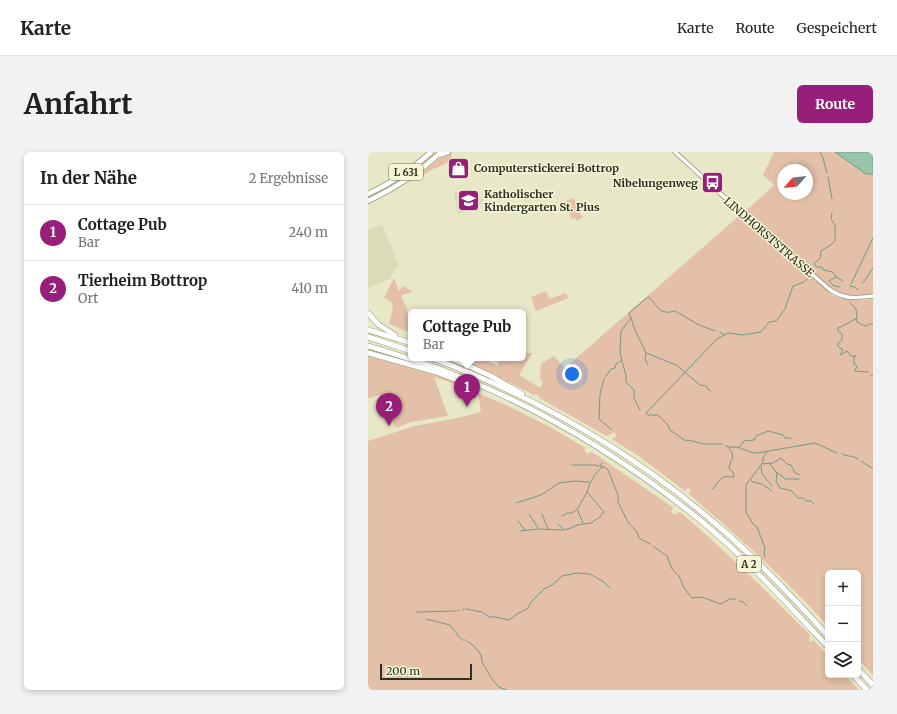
<!DOCTYPE html>
<html lang="de">
<head>
<meta charset="utf-8">
<style>
  body { margin:0; font-family:Merriweather,serif; background:#f2f2f2; color:#202124 }
  .controls { position:absolute; right:12px; bottom:12px; display:grid; overflow:hidden; border-radius:6px; box-shadow:0 2px 6px #0003 }
  .controls button { width:36px; height:36px; display:grid; place-items:center; padding:0; border:0; border-bottom:1px solid #e0e0e0; background:#fff; color:#202124; font:20px sans-serif }
  .compass { position:absolute; left:409px; top:12px; width:36px; height:36px; border-radius:50%; background:#fff; box-shadow:0 2px 6px #0003; rotate:243deg }
  .scale { position:absolute; left:12px; bottom:10px; width:92px; box-sizing:border-box; padding-left:4px; border:2px solid #2e2f22; border-top:0; font-size:11px; line-height:14px; white-space:nowrap; color:#2e2f22; -webkit-text-stroke:3px #f5f6d5; paint-order:stroke }
  .you { position:absolute; left:204px; top:222px; width:14px; height:14px; margin:-10px; border:3px solid #fff; border-radius:50%; background:#1a73e8; box-shadow:0 0 0 6px #1a73e833 }
  .badge { display:grid; place-items:center; width:26px; height:26px; border-radius:50%; background:#971e79; color:#fff; font-size:13px; font-weight:700 }
  .pin { position:absolute; translate:-50% -33px; filter:drop-shadow(0 1px 2px #0008) }
  .pin::after { content:''; position:absolute; top:21px; width:14px; height:12px; background:inherit; clip-path:polygon(0 0,100% 0,50% 100%) }
  .popup { position:absolute; left:40px; top:157px; width:118px; height:52px; box-sizing:border-box; display:grid; place-content:center; border-radius:6px; background:#fff; filter:drop-shadow(0 1px 3px #0005); font-size:13px; white-space:nowrap; color:#757577 }
  .popup b { font-size:15px; color:#202124 }
  .popup::after { content:''; position:absolute; left:50%; top:100%; margin-left:-8px; border:8px solid transparent; border-top-color:#fff }
  .list { margin:0; padding:0; list-style:none }
  h2 { display:flex; justify-content:space-between; align-items:center; height:52px; margin:0; padding:0 16px; font-size:17px }
  h2 small { font-size:13px; font-weight:400; color:#757577 }
  .list li { display:grid; grid-template-columns:26px 1fr auto; gap:12px; align-items:center; box-sizing:border-box; height:56px; padding:0 16px; border-top:1px solid #e0e0e0 }
  .list b { display:block; font-size:15px; white-space:nowrap }
  .list p { margin:0; font-size:13px; white-space:nowrap; color:#757577 }
  .list em { font-size:13px; font-style:normal; color:#757577 }
  .icon { flex:none; width:22px; height:22px; fill:none; stroke:currentColor; stroke-width:2; stroke-linecap:round; stroke-linejoin:round }
  .map { position:relative; flex:none; width:505px; height:538px; overflow:hidden; border-radius:6px }
  header { display:flex; align-items:center; gap:24px; box-sizing:border-box; height:56px; padding:0 20px; background:#fff; border-bottom:1px solid #e0e0e0 }
  header strong { font-size:19px }
  nav { display:flex; gap:22px; margin-inline-start:auto; font-size:14px }
  .intro { display:flex; align-items:center; justify-content:space-between; box-sizing:border-box; height:96px; padding:0 24px }
  h1 { margin:0; font-size:28px }
  .button { padding:10px 18px; border-radius:6px; background:#971e79; color:#fff; font-size:14px; font-weight:700 }
  main { display:flex; gap:24px; padding:0 24px }
  aside { flex:1; background:#fff; border-radius:6px; box-shadow:0 2px 6px #0003 }
  .map>svg:first-child { display:block }
</style>
</head>
<body>
<header>
<strong>Karte</strong>
<nav><a>Karte</a><a>Route</a><a>Gespeichert</a></nav>
</header>
<div class="intro"><h1>Anfahrt</h1><a class="button">Route</a></div>
<main>
<aside>
<h2>In der Nähe<small>2 Ergebnisse</small></h2>
<ul class="list">
<li><span class="badge">1</span><div><b>Cottage Pub</b><p>Bar</p></div><em>240 m</em></li>
<li><span class="badge">2</span><div><b>Tierheim Bottrop</b><p>Ort</p></div><em>410 m</em></li>
</ul>
</aside>
<div class="map">
<svg width="505" height="538" viewBox="0 0 505 538">
  <rect width="100%" height="100%" fill="#e8e8c8"/>
  <g fill="#dbdbb5">
    <path d="M109,38L115,51L90,62L86,41L93,39L96,44Z"/>
    <path d="M14,73L31,114L27,118L22,127L0,136V78Z"/>
  </g>
  <g fill="#e3c0a7" fill-rule="evenodd">
    <path d="M83,0L84,9L63,18L50,27V24L73,5Z"/>
    <path d="M406,0H467L498,22H505V142C485,144 481,147 462,136L377,60L406,33L395,23ZM415,18H439V42H415Z"/>
    <path d="M205,46L215,58L212,61L215,65L209,69L207,66L204,68L198,50L201,47L202,48Z"/>
    <path d="M372,63L466,144C480,149 491,149 505,147V523L490,507V421H460V468L457,471C415,424 368,383 321,342L323,338L320,336L317,339L269,303L244,287L249,284L246,280L239,284L173,247L168,242L166,243L105,212L103,206H113L130,214V206H155V201H164L151,223L172,236L175,231L172,226L173,212L186,204L197,216Z"/>
    <path d="M26,126L31,139L35,134L45,140L33,143L43,168V181L21,172L25,154L23,150L16,146Z"/>
    <path d="M178,139L181,147L198,141L200,146L168,159L163,145Z"/>
    <path d="M0,204L75,225L104,236L105,241L104,242L102,237L66,225L80,264L43,270L28,276L11,243L0,247Z"/>
    <path d="M110,241L140,254L182,275L218,296L216,297L219,302L224,300L303,354L305,356L303,360L307,363L309,361L312,360C358,399 400,441 442,483L441,487L443,490L446,488L460,504V523H477L491,538H0V289L46,274L85,267L113,260Z"/>
  </g>
  <path fill="#97c5aa" stroke="#789881" d="M467,0H505V22H498Z"/>
  <g fill="none" stroke-linecap="round" stroke-linejoin="round">
    <g stroke="#789881" stroke-width="1">
      <path d="M452,0L455,6L459,21"/>
      <path d="M460,25L464,47"/>
      <path d="M464,61L463,67L467,73V89L464,92L453,99L452,106L446,112L449,115H454L455,118L465,120L468,125L475,129"/>
      <path d="M468,125L461,129L466,134L472,135"/>
      <path d="M495,131L505,116"/>
      <path d="M483,132L505,86"/>
      <path d="M482,134L487,135L490,138"/>
      <path d="M482,151L488,157L489,166C483,169 476,174 470,176V179L474,182V188L470,191V194L475,198L472,202L473,203L479,199L483,204H488L486,205V212L488,213L489,215L486,219L500,220"/>
      <path d="M263,166C266,179 273,189 278,201L308,213L332,233L338,234L342,239"/>
      <path d="M488,167L489,170L497,174L502,172H505"/>
      <path d="M352,180L356,183"/>
      <path d="M278,201L277,207L280,213"/>
      <path d="M503,223L505,224"/>
      <path d="M238,224L243,217L247,216L248,212L253,209"/>
      <path d="M236,227L232,242L231,267L244,278"/>
      <path d="M272,258L266,246V238L258,230V224L252,201L253,179L263,166L261,161L280,145C286,148 290,160 297,160C301,161 304,159 307,159L331,173L347,179"/>
      <path d="M354,292H336L320,288L318,289L302,278L300,273L290,263H280L278,261L349,187L360,181L375,183L393,180L401,170L408,169L417,157L425,134L436,130L439,127"/>
      <path d="M358,294C362,296 365,295 369,295C376,297 382,301 389,301L447,291L469,301"/>
      <path d="M371,296L376,289L386,288L388,284L400,279L415,283L417,286H423"/>
      <path d="M474,302C479,305 485,303 490,307"/>
      <path d="M493,309L505,317"/>
      <path d="M234,311L232,314L238,316L240,318L250,343V350L260,370L269,380L271,386L282,392"/>
      <path d="M401,311L409,321L414,324L417,327H431"/>
      <path d="M394,312L405,311L413,306L419,312L423,313L427,321L432,323"/>
      <path d="M204,313H227L231,314"/>
      <path d="M393,314L394,322L404,334"/>
      <path d="M409,321L408,329L412,336C423,339 422,336 430,346H435L438,349H443L446,352"/>
      <path d="M382,327L385,330L394,332L404,339"/>
      <path d="M344,337C349,334 351,326 356,325C359,324 362,325 366,325L365,320L362,318L361,315C364,305 368,303 359,294"/>
      <path d="M148,351L173,343L191,331L207,329L221,330"/>
      <path d="M210,359L215,371"/>
      <path d="M161,362L170,376"/>
      <path d="M174,362L180,377"/>
      <path d="M194,364L200,361H203L209,358L219,340"/>
      <path d="M150,369L157,378"/>
      <path d="M190,372L195,377"/>
      <path d="M152,379L170,377L195,378L203,376L209,373L223,371L232,365L236,360L219,340C222,329 226,323 234,315"/>
      <path d="M285,394L299,404L304,417L311,424L316,436L324,446L334,445L352,452L355,451L362,447H368"/>
      <path d="M397,405L396,402L397,396L389,375L385,372L378,360V333L395,310V306L399,300"/>
      <path d="M371,449L375,450L379,454"/>
      <path d="M98,457L114,460L121,465H127L141,468L149,462L159,457L164,449L176,437L184,433L194,424L209,421L222,422L236,430L242,436"/>
      <path d="M94,458L96,457"/>
      <path d="M89,459L91,458"/>
      <path d="M49,460L87,459"/>
      <path d="M58,467L82,473L93,487"/>
      <path d="M95,488H97"/>
      <path d="M99,489L106,494L113,503L114,510L124,527L131,535L138,538"/>
    </g>
    <defs>
      <path id="tertiary" d="M307,0L354,43L461,137C477,148 487,146 505,144"/>
      <g id="primary">
        <path d="M71,3L80,0"/>
        <path d="M0,42C23,31 44,18 63,0"/>
        <path d="M0,49C27,36 51,21 73,0"/>
      </g>
      <g id="motorway">
        <path d="M0,161L11,173L27,183"/>
        <path d="M0,178L43,191"/>
        <path d="M0,185L43,199"/>
        <path d="M0,194C24,201 48,209 72,217C166,252 254,305 332,368C378,406 419,451 460,495"/>
        <path d="M0,201L68,220L102,233"/>
        <path d="M64,206C168,245 265,300 349,373C389,407 425,445 460,484"/>
        <path d="M83,206L123,224L154,242"/>
        <path d="M490,517L505,533"/>
        <path d="M485,523L499,538"/>
      </g>
    </defs>
    <use href="#tertiary" stroke="#909072" stroke-width="5"/>
    <use href="#primary" stroke="#909072" stroke-width="6"/>
    <use href="#motorway" stroke="#909072" stroke-width="6"/>
    <use href="#tertiary" stroke="#fff" stroke-width="3.5"/>
    <use href="#primary" stroke="#fff" stroke-width="4.5"/>
    <use href="#motorway" stroke="#fff" stroke-width="5"/>
  </g>
  <defs>
    <symbol id="shop-square" viewBox="-11 -11 22 22"><rect x="-9" y="-9" width="18" height="18" rx="4" fill="#971e79" stroke="#f5f6d5"/><path d="M-5-2.5h2.3a2.7 3.5 0 0 1 5.4 0H5L5.5 6h-11ZM-1.5-2.5h3a1.5 2.3 0 0 0-3 0Z" fill="#fff"/></symbol>
    <symbol id="bus-square" viewBox="-11 -11 22 22"><rect x="-9" y="-9" width="18" height="18" rx="4" fill="#971e79" stroke="#f5f6d5"/><path d="M-5-6H5V4H4V6H2V4H-2V6H-4V4H-5ZM-3.5-4V0h7V-4ZM-3.5 1.2v1.5H-2V1.2ZM2 1.2v1.5H3.5V1.2Z" fill="#fff"/></symbol>
    <symbol id="school-square" viewBox="-11 -11 22 22"><rect x="-9" y="-9" width="18" height="18" rx="4" fill="#971e79" stroke="#f5f6d5"/><path d="M0-5L7-2L0 1L-7-2ZM-4 1L0 2.5L4 1V4Q0 6-4 4Z" fill="#fff"/></symbol>
  </defs>
  <g fill-rule="evenodd">
    <use href="#shop-square" x="78" y="4" width="25" height="25"/>
    <use href="#bus-square" x="332" y="18" width="25" height="25"/>
    <use href="#school-square" x="88" y="36" width="25" height="25"/>
  </g>
  <g text-anchor="middle" stroke-width="3" stroke-linejoin="round" paint-order="stroke">
    <g fill="#f5f6d5" stroke="#6a6b58" stroke-width="1">
      <rect x="21" y="12" width="34" height="16" rx="3"/>
      <rect x="369" y="404" width="24" height="16" rx="3"/>
    </g>
    <g font-size="10" font-weight="bold" fill="#2e2f22">
      <text x="38" y="24">L 631</text>
      <text x="381" y="416">A 2</text>
    </g>
    <g font-size="11" font-weight="bold" fill="#2e2f22" stroke="#f5f6d5" text-anchor="start">
      <text x="106" y="20">Computerstickerei Bottrop</text>
      <text x="330" y="35" text-anchor="end">Nibelungenweg</text>
      <text x="116" y="46">Katholischer<tspan x="116" dy="13">Kindergarten St. Pius</tspan></text>
    </g>
    <g font-size="11" fill="#2e2f22" stroke="#f5f6d5">
      <text transform="translate(401 85) rotate(41)" y="4">LINDHORSTSTRASSE</text>
    </g>
  </g>
</svg>
<div class="controls">
<button>+</button>
<button>−</button>
<button><svg class="icon" aria-label="layers" viewBox="0 0 24 24"><path d="M12 4l9 5-9 5-9-5zM3 14l9 5 9-5"/></svg></button>
</div>
<svg class="compass" viewBox="-18 -18 36 36"><path d="M0-13l5 13h-10z" fill="#e53935"/><path d="M0 13l5-13h-10z" fill="#757577"/></svg>
<div class="scale">200 m</div>
<div class="you"></div>
<div class="pin badge" style="left:99px;top:255px">1</div>
<div class="popup"><b>Cottage Pub</b>Bar</div>
<div class="pin badge" style="left:21px;top:274px">2</div>
</div>
</main>
</body>
</html>
